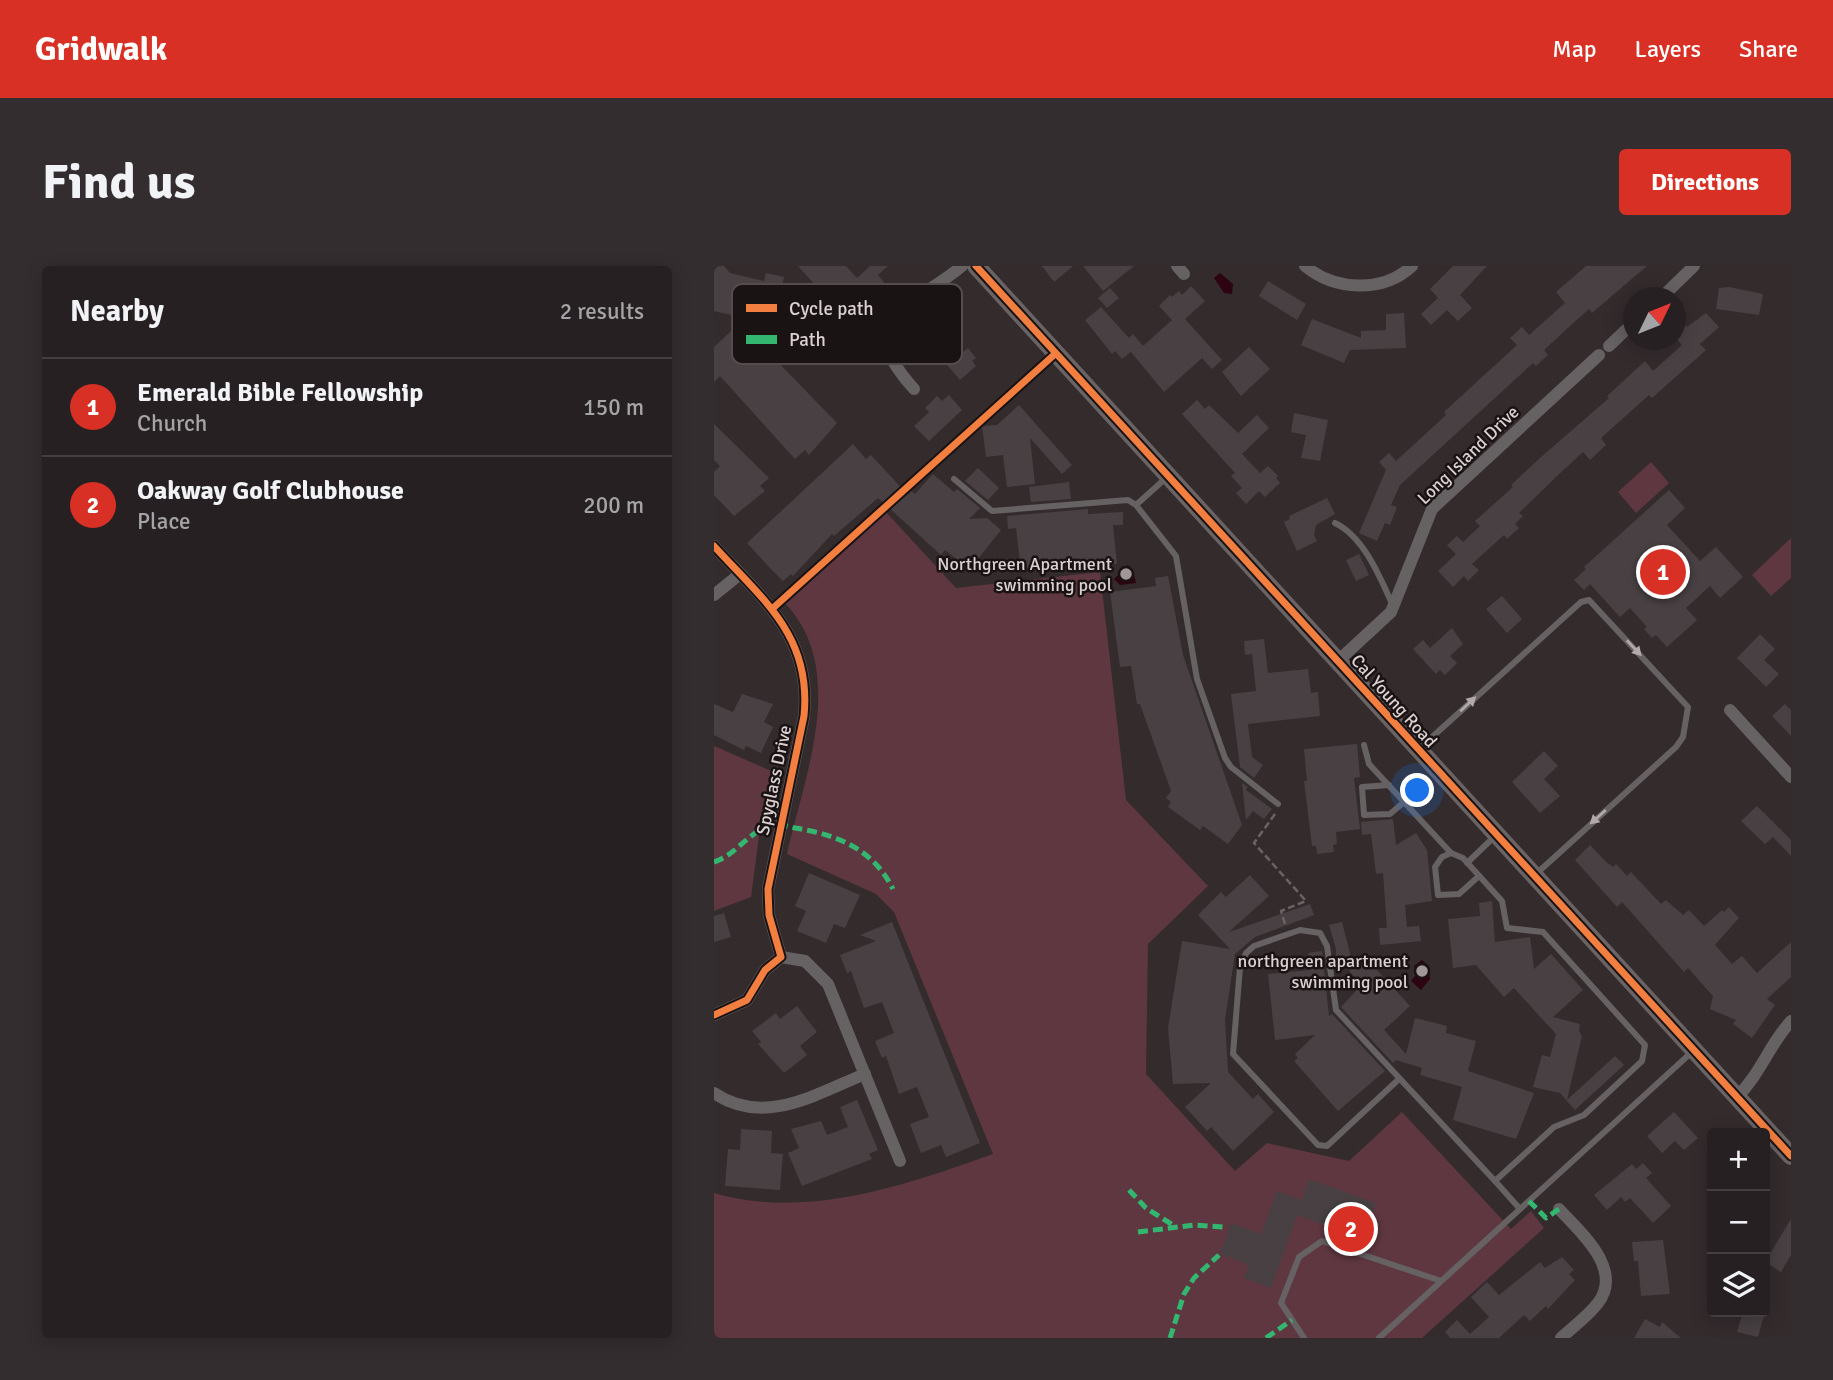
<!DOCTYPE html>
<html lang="en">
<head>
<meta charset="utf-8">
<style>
  body { margin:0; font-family:Signika,sans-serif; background:#332d2f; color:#f1f3f6 }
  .controls { position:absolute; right:21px; bottom:21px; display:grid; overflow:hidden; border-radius:7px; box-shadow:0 4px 18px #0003 }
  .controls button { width:63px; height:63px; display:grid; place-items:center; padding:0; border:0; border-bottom:2px solid #433e40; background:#272022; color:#f1f3f6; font:35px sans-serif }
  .compass { position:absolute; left:909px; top:21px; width:63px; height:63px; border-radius:50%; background:#272022; box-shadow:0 4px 18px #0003; rotate:47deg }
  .you { position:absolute; left:704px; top:525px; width:24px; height:24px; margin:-18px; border:5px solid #fff; border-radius:50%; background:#1a73e8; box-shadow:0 0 0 10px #1a73e833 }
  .badge { display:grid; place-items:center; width:46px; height:46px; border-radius:50%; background:#d93025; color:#fff; font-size:23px; font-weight:700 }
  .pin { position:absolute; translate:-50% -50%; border:4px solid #fff; box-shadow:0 2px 7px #0006 }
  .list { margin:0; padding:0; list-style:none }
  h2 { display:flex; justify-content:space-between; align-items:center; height:91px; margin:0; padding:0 28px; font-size:30px }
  h2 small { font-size:23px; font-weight:400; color:#a4a3a5 }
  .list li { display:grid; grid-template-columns:46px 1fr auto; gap:21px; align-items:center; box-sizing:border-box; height:98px; padding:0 28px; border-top:2px solid #433e40 }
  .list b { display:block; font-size:26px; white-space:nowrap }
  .list p { margin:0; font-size:23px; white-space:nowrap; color:#a4a3a5 }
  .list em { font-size:23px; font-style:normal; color:#a4a3a5 }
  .icon { flex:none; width:38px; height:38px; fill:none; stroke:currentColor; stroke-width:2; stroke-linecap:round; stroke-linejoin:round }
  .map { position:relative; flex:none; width:1077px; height:1072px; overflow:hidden; border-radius:7px }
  header { display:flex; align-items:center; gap:42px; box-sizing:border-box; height:98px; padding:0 35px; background:#d93025; color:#fff }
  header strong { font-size:33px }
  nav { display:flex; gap:38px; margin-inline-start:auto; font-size:24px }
  .intro { display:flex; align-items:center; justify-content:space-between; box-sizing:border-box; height:168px; padding:0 42px }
  h1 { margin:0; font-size:49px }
  .button { padding:18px 32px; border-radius:7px; background:#d93025; color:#fff; font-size:24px; font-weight:700 }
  main { display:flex; gap:42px; padding:0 42px }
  aside { flex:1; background:#272022; border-radius:7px; box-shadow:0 4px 18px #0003 }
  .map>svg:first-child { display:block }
</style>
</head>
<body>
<header>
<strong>Gridwalk</strong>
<nav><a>Map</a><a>Layers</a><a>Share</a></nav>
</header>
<div class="intro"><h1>Find us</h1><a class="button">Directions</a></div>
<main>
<aside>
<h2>Nearby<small>2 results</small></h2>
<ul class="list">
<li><span class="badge">1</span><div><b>Emerald Bible Fellowship</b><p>Church</p></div><em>150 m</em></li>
<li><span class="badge">2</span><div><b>Oakway Golf Clubhouse</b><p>Place</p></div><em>200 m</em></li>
</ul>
</aside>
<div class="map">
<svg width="1077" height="1072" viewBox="0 0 1077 1072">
  <rect width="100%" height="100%" fill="#342b2d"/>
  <g fill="#5f3741">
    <path d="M937,196L955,217L922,247L904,226Z"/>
    <path d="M172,246L242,322L386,306L412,534L494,620L434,678L432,808L521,905L553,877L635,895L688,846L797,963L817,945L830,962L708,1072H0V927C93,954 192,919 279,888L180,646L162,628L73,588C90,510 135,405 71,337Z"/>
    <path d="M1077,272V312L1057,330L1038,309Z"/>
    <path d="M0,480L62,507L45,570L37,631L0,645Z"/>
  </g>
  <g fill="#2d0412">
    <path d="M506,7L519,18L518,28L510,27L500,12Z"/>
    <path d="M414,299L419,304L422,317L406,319L400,313Z"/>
    <path d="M708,694L715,700L716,713L707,724L697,715L701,710L700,700Z"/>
  </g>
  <g fill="#484042">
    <path d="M0,0H10L16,7L50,15L52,7L70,11L65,32L71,33L66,52L54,49L52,57L0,45Z"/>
    <path d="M84,0H132L143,12L156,0H174L164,9L170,16L159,26L163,30L147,45L140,44L132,35L112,53L123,65L103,84L87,67L105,51L98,44L112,31Z"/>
    <path d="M328,0H359L340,16Z"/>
    <path d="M369,0H420L389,25Z"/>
    <path d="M739,0H773L746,29L758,42L744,55L733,44L717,59L707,48L724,32L716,23Z"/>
    <path d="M872,0H933L878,47L875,43L856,60L830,84L834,89L822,100L819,97L686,219L677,239L683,241L676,259L671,257L663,275L645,267L672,204L665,196L675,187L682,195L732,149L730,146L803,79L796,72L808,61L815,69L851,37L842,26Z"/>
    <path d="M554,15L592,38L583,54L545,30Z"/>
    <path d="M477,20L491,35L471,53L508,94L498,103L488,92L450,126L417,86L408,93L401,85L398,88L371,54L387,41L415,72L419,68L429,80L458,54L445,40L456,29L458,31L465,25L468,29Z"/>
    <path d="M1015,21L1049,28L1045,49L1002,43L1005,22Z"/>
    <path d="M396,22L405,32L393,42L384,32Z"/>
    <path d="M690,47L692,82L636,84L630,97L587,79L598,53L647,72V65L672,64V48Z"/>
    <path d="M992,47L1005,61L986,78L992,84L938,132L935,129L887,172L892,179L876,194L869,186L843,210L805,247L809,250L801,258L805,262L793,273L790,269L758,298L765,304L754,315L750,310L739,321L724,305L742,288L733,279L743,270L749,276L766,260L761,255L799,221L797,219L826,192L895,132L893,130L931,95L939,105L968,79L962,72V61L968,55L973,61Z"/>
    <path d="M217,55L238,78L240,76L249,86L254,82L262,92L258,95L262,100L246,114L227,92L232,88L209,62Z"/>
    <path d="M17,65L41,97L59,82L56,95L60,92L123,157L95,189L91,184L81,193L6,110L0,116V81Z"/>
    <path d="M535,81L556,103L527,130L508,106Z"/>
    <path d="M235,129L248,144L215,175L200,160L215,146L211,142L223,130L228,135Z"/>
    <path d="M483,134L491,143L495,139L524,167L543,149L555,162L528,188L546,207L554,200L564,210L562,212L566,217L551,231L545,225L532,238L522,227L528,222L517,210L521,207L468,148Z"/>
    <path d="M305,139L358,199L348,208L316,172L321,218L293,221L289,189L272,191L268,160L283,159Z"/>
    <path d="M580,147L614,154L606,195L587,192L592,169L577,166Z"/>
    <path d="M0,158L55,212L46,220L51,225L20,250L0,229V206L6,200L0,194Z"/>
    <path d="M139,178L152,193L157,189L194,229L197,225L201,228L219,208L240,226L243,223L266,242L255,253L273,252L287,264L256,303L231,284L227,289L164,232L120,270L118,268L79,310L77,308L69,315L54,300L33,277Z"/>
    <path d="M264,202L285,222L274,234L251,215Z"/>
    <path d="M355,216L357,233L317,236L315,221Z"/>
    <path d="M955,224L971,242L953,259L986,295L1002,281L1029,311L1006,332L996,320L972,342L983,354L953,381L942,369L938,372L930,363L933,361L916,342L906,351L876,318L870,324L860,314L872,303L870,301Z"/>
    <path d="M613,232L621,248L602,259L600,269L603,275L583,285L570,256L576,253L575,250Z"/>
    <path d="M374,243V248L409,246V259H399L403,298L307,305L302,262L294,263L293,250Z"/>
    <path d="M645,288L655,309L642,315L632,294Z"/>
    <path d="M454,310L469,389L528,559L514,578L489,560L486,564L454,541L457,536L452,532L457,525L426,438H423L417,400L406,401L396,326L442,320L441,312Z"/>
    <path d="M788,330L808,353L793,367L772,343Z"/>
    <path d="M738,362L749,378L736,390L743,397L731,409L726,404L722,408L699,383L709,374L716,382Z"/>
    <path d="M1046,368L1061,383L1050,394L1065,408L1052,421L1023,392Z"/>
    <path d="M550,373L554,407L594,403L597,427L604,426L606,450L534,458L538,491L549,499L540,512L526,501L517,428L542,425L538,388L531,389L530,375Z"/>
    <path d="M28,428L59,438L50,456L59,461L47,487L32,480L30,484L0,469V438L19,446Z"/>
    <path d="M1071,438L1077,444V470L1058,450Z"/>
    <path d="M643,478L646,511L640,512L646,563L622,566L623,578L619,579L620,586L603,588L602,580H598L590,515H593L590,483Z"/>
    <path d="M830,485L844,500L830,513L846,530L826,547L798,516Z"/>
    <path d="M528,517L534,521L532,524L558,543L550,553L539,545L532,554Z"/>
    <path d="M1043,540L1077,574V590L1059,571L1051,578L1027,555Z"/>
    <path d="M679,553L682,579L702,567L713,584L718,635L691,639L693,661L705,660L707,675L666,679L665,662H673L669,607L662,608L657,568L648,569L647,556Z"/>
    <path d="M876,579L892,596L899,601L902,598L913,610L917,606L947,638L952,634L969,649L975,644L990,660L1008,644L1010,646L1015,641L1025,652L1001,679L1018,698L1028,690L1043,707L1077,676V711L1053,733L1061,739L1038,772L1019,758L1022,754L996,743L999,730L974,702L970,706L908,636L903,641L861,594Z"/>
    <path d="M95,607L146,629L131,662L120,658L112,677L83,665L92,645L81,640Z"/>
    <path d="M536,609L555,630L515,666L596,638L600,649L541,671L521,688L511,754L514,806L539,833L544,828L560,846L519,885L497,861L493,865L471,841L497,817L459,818L454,762L468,675L516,683L484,649L507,626L512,631Z"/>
    <path d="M778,635L781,676L816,671L820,703L837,688L869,724L839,751L866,758L865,765L868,770L853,834L901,790L910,799L861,844L846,827L819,821L828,789L836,791L842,768L800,722L790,731L762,699L739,702L734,653L766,650L765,637Z"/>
    <path d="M10,647L17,671L0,676V650Z"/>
    <path d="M178,656L266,877L232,891L227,879L207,887L196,858L215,851L203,821L185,828L172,790L168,792L161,775L180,767L168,736L150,742L137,705L133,707L126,689L162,675L146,669Z"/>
    <path d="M628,656L640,703L652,692L696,740L670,764L692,788L701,752L733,760L732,767L762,775L754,805L820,827L802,873L739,854L748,821L706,809L708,802L682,794L679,797L627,741L642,725L639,722L645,716L629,698L622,700V683L615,659Z"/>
    <path d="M608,685L615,750L618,748L671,805L624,845L580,795L584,792L581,788L601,769L561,774L554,708L596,704L594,687Z"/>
    <path d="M83,740L103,766L86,780L93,789L70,807L44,778L47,776L38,765L62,747L66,753Z"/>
    <path d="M143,834L164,884L155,888L158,893L88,920L74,887L85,882L77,863L107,855L113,869L134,861L126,841Z"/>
    <path d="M960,846L984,872L970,884L961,875L948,887L933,870Z"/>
    <path d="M27,863L58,865L57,887L69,888L66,924L11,920L14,883L26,884Z"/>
    <path d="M929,897L938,907L932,912L957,940L939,957L916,932L911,936L907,931L893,944L880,929L918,898L922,903Z"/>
    <path d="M595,913L662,937L649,973L583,949L557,1022L530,1012L535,999L506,988L517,957L547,968L563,925L588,934Z"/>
    <path d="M1077,953V989L1067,1006L1051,996Z"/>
    <path d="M949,974L956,1028L927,1030L924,995H920L918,976Z"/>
    <path d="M848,991L860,1004L855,1008L861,1014L834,1043L832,1040L816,1055L810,1049L785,1072H736L731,1066L743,1054L756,1068L775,1051L757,1031L773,1016L785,1029L826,996L831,1002Z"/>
    <path d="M1029,1046H1051L1044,1071L1023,1066Z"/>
    <path d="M931,1053L946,1061L948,1056L967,1072H920Z"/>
  </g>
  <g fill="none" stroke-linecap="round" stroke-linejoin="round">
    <path stroke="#696464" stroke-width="2.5" stroke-dasharray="7 3.5" stroke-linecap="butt" d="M561,548L540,577L592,635L567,645L571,658"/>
    <g stroke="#666162" stroke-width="6">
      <path d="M240,213L278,245L414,234L422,239L452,212"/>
      <path d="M422,239L462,290L483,413L511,492L517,501L564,538"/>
      <path d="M621,257C650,271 666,311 679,340"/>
      <path d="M650,479L655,498L737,587L749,592L788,635L793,662L829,666L931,779L928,795L870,849L840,861L781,915L806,943"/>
      <path d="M705,483L867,336L875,334L974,441L969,471L962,481L822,608"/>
      <path d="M675,519L648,521L650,549L676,548L690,536"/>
      <path d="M737,587L728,591L721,601L724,629L745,628L765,610"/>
      <path d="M753,597L781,570"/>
      <path d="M685,813L613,880L604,879L519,788L526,701L532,687L540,680L586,664L606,667L613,680L622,744L781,915"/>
      <path d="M590,1072L567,1037L585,991L608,975L727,1015"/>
      <path d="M665,1072L979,785"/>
    </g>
    <g stroke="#666162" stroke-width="12">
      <path d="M463,0L470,8"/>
      <path d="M591,0C621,25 669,27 698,0"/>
      <path d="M947,32L980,0"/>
      <path d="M895,80L919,57"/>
      <path d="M200,123C134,50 197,43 248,0"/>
      <path d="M0,280C49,334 98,370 90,450L54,623L55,649L67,691L51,704L33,734L0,749"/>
      <path d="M0,329L26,308"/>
      <path d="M623,396L677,346L718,243L885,89"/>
      <path d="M1016,444L1077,511"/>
      <path d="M67,691L91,695L114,718L186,895"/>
      <path d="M0,827C50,861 102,828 151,808"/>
      <path d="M1022,832C1046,809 1055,779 1077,755"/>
      <path d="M845,943C866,966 910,1003 884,1037C874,1050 859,1061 847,1072"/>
    </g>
    <path stroke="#696364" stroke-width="18" d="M262,0L1077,890"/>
    <g stroke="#33b770" stroke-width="5" stroke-dasharray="10 5" stroke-linecap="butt">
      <path d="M0,596C22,589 33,568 54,560C62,557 73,560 81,562C124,569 159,583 179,623"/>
      <path d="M415,924L432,942L462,961"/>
      <path d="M815,935L832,952L845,943"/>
      <path d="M424,966L480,959L509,961"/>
      <path d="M456,1072L470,1028L480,1012L505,989"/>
      <path d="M552,1072L578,1054"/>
    </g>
    <defs>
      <g id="cycleway">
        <path d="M262,0L1077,890"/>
        <path d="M0,280C49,334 98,370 90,450L54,623L55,649L67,691L51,704L33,734L0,749"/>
        <path d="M58,343L341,88"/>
      </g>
    </defs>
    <use href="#cycleway" stroke="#1a1314" stroke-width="11"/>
    <use href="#cycleway" stroke="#f27e40" stroke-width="7"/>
  </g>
  <defs><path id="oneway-solid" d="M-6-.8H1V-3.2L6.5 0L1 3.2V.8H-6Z" transform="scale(1.75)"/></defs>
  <g fill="#b2a9ab">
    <use href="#oneway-solid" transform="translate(920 382) rotate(47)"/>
    <use href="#oneway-solid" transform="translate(754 438) rotate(-43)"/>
    <use href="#oneway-solid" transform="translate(884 551) rotate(138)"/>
  </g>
  <g fill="#a19698" stroke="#1a1314" stroke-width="2.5">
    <circle cx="412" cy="308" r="7"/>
    <circle cx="708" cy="705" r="7"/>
  </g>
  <g text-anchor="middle" stroke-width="5" stroke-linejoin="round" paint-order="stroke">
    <g font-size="18" fill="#dbd0d2" stroke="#1a1314">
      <text transform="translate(754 189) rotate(-44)" y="6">Long Island Drive</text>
      <text transform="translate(680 435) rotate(48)" y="6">Cal Young Road</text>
      <text transform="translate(60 514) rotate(-78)" y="6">Spyglass Drive</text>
    </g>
    <g font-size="18" fill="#dbd0d2" stroke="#1a1314" text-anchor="end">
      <text x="398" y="304">Northgreen Apartment<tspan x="398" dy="21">swimming pool</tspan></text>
      <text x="694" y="701">northgreen apartment<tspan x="694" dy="21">swimming pool</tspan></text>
    </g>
  </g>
  <rect x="18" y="18" width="230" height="80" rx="10" fill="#1a1314" stroke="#544c4d" stroke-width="2"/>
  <rect x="32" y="38" width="31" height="8" fill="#f27e40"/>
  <rect x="32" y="69" width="31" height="9" fill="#33b770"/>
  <g font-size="19" fill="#dbd0d2">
    <text x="75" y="49">Cycle path</text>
    <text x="75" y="80">Path</text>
  </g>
</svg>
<div class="controls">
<button>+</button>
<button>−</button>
<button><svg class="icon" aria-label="layers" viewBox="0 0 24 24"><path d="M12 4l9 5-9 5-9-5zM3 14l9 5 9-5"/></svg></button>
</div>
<svg class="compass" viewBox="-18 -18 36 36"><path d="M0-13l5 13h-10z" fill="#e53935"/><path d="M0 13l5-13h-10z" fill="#a4a3a5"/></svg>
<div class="you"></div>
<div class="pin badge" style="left:949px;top:306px">1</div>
<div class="pin badge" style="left:637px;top:963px">2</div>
</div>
</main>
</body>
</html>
